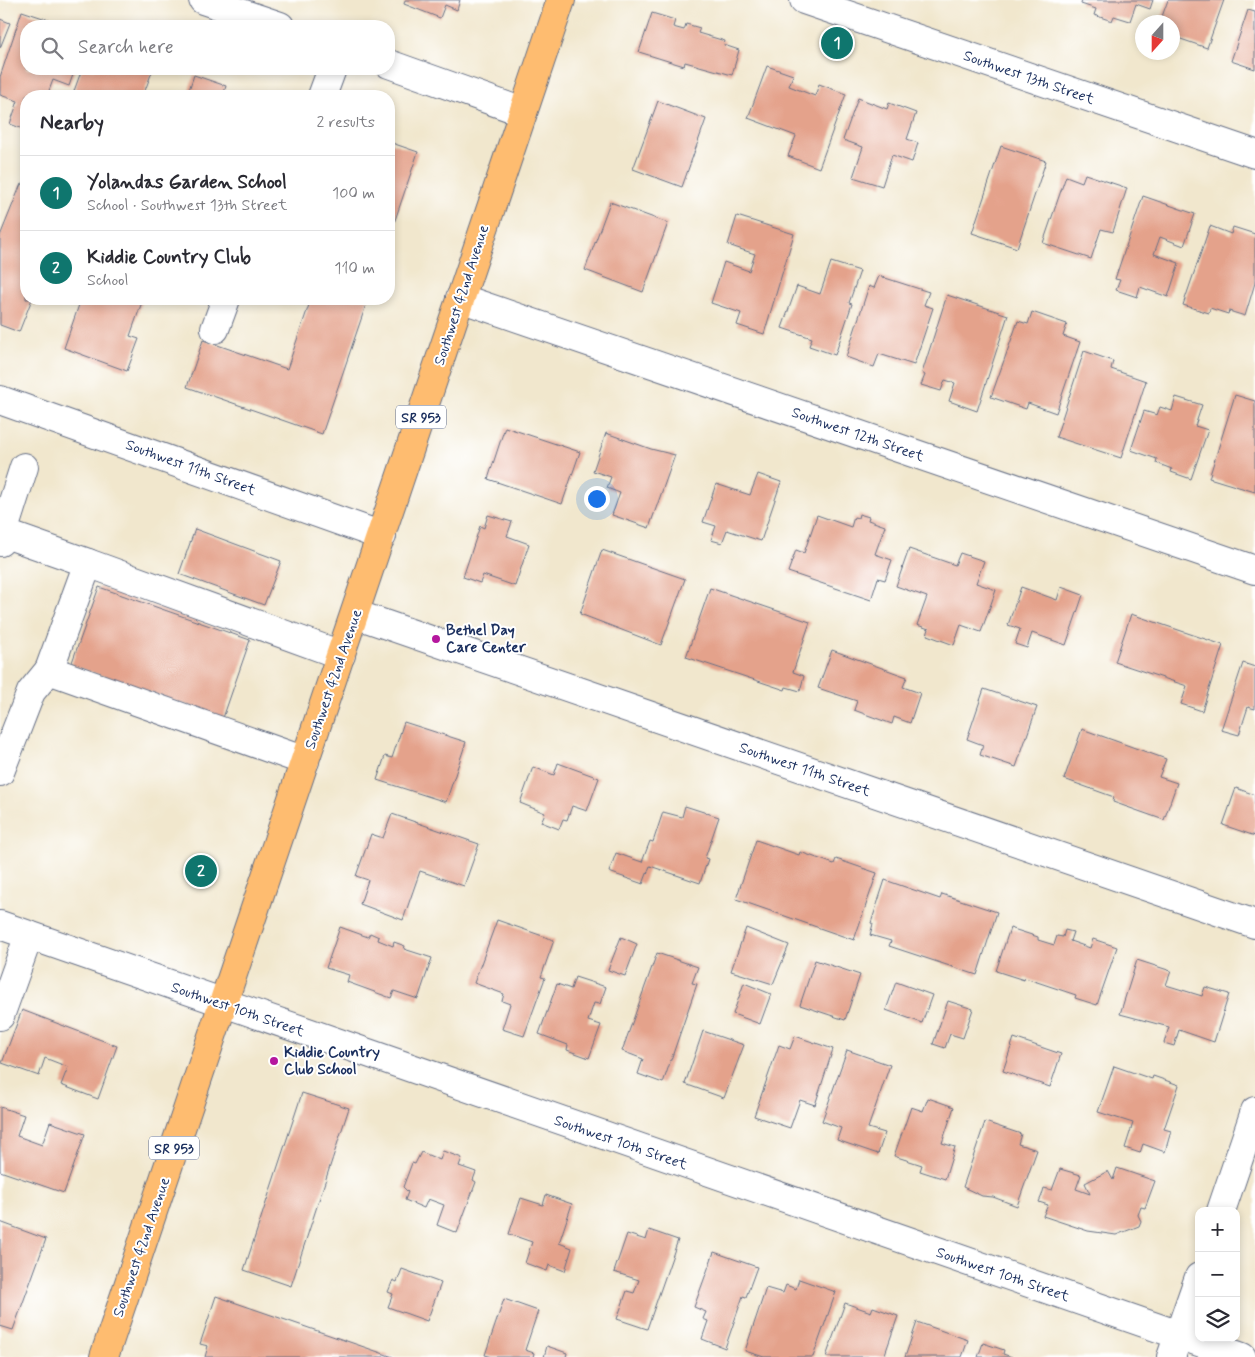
<!DOCTYPE html>
<html lang="en">
<head>
<meta charset="utf-8">
<style>
  body { margin:0; font-family:Mynerve,sans-serif; background:#f2f2f3; color:#2b2b33 }
  .controls { position:absolute; right:15px; bottom:15px; display:grid; overflow:hidden; border-radius:10px; box-shadow:0 2px 8px #0003 }
  .controls button { width:45px; height:45px; display:grid; place-items:center; padding:0; border:0; border-bottom:1px solid #e1e1e2; background:#fff; color:#2b2b33; font:25px sans-serif }
  .compass { position:absolute; left:1135px; top:15px; width:45px; height:45px; border-radius:50%; background:#fff; box-shadow:0 2px 8px #0003; rotate:201deg }
  .you { position:absolute; left:596px; top:498px; width:18px; height:18px; margin:-12px; border:4px solid #fff; border-radius:50%; background:#1a73e8; box-shadow:0 0 0 8px #1a73e833 }
  .badge { display:grid; place-items:center; width:32px; height:32px; border-radius:50%; background:#0f766e; color:#fff; font-size:16px; font-weight:700 }
  .pin { position:absolute; translate:-50% -50%; border:2px solid #fff; box-shadow:0 1px 5px #0006 }
  .list { margin:0; padding:0; list-style:none }
  h2 { display:flex; justify-content:space-between; align-items:center; height:65px; margin:0; padding:0 20px; font-size:21px }
  h2 small { font-size:16px; font-weight:400; color:#7c7c81 }
  .list li { display:grid; grid-template-columns:32px 1fr auto; gap:15px; align-items:center; box-sizing:border-box; height:75px; padding:0 20px; border-top:1px solid #e1e1e2 }
  .list b { display:block; font-size:19px; white-space:nowrap }
  .list p { margin:0; font-size:16px; white-space:nowrap; color:#7c7c81 }
  .list em { font-size:16px; font-style:normal; color:#7c7c81 }
  .icon { flex:none; width:28px; height:28px; fill:none; stroke:currentColor; stroke-width:2; stroke-linecap:round; stroke-linejoin:round }
  .map { position:relative; flex:none; width:1255px; height:1357px; overflow:hidden }
  .search { position:absolute; background:#fff; box-shadow:0 2px 8px #0003; left:20px; top:20px; width:375px; height:55px; display:flex; align-items:center; gap:12px; box-sizing:border-box; padding:0 18px; border-radius:20px; color:#7c7c81; font-size:19px }
  .panel { position:absolute; background:#fff; box-shadow:0 2px 8px #0003; left:20px; top:90px; width:375px; height:215px; border-radius:20px }
  .map>svg:first-child { display:block }
</style>
</head>
<body>
<div class="map">
<svg width="1255" height="1357" viewBox="0 0 1255 1357">
  <rect width="100%" height="100%" fill="#fff"/>
  <filter id="ink" filterUnits="userSpaceOnUse"><feTurbulence type="fractalNoise" baseFrequency=".02" numOctaves="2"/><feDisplacementMap in="SourceGraphic" scale="10" xChannelSelector="R" yChannelSelector="G"/><feConvolveMatrix kernelMatrix="1 2 1 2 8 2 1 2 1" color-interpolation-filters="sRGB"/></filter>
  <filter id="wash" filterUnits="userSpaceOnUse"><feTurbulence type="fractalNoise" baseFrequency=".0096" numOctaves="4" result="noise"/><feDisplacementMap in="SourceGraphic" scale="20" xChannelSelector="R" yChannelSelector="G"/><feGaussianBlur stdDeviation="1.12" result="paint"/><feColorMatrix in="noise" values="0 0 0 0 0 0 0 0 0 0 0 0 0 0 0 0 0 1.4 0 .05"/><feComposite in="paint" operator="in"/></filter>
  <g filter="url(#wash)">
    <rect width="100%" height="100%" fill="#f1e7cd"/>
    <g id="blocks">
      <g fill="#e4a28b">
        <path d="M405,0H460L457,10L445,5L440,18L404,4Z"/>
        <path d="M1082,0H1153L1150,9L1136,4L1130,21L1114,16L1112,21L1094,15L1096,9L1081,4Z"/>
        <path d="M1168,0H1224L1207,48L1172,36V22H1160Z"/>
        <path d="M1248,10L1255,12V69L1231,61Z"/>
        <path d="M22,11L67,26H26V69H75L69,86L53,80L47,96H26V130L10,124L18,101L0,95V77Z"/>
        <path d="M652,13L675,20L673,27L684,30L686,24L700,28L698,33L725,41L724,45L739,50L732,75L685,62L684,66L639,52Z"/>
        <path d="M0,19L10,23L0,48Z"/>
        <path d="M767,66L793,75L789,86L815,96L819,84L846,94L819,168L788,156L796,136L748,118Z"/>
        <path d="M82,69H153L143,96H89L74,91Z"/>
        <path d="M194,75L226,86L223,96H187Z"/>
        <path d="M858,98L887,109L889,103L916,113L907,139L918,143L912,162L892,155L882,186L853,177L863,147L843,140Z"/>
        <path d="M658,101L706,119L682,187L633,169Z"/>
        <path d="M389,142L418,152L389,238Z"/>
        <path d="M1001,146L1046,161L1017,248L972,233Z"/>
        <path d="M1085,174L1127,188L1113,232L1101,229L1091,259L1043,243L1066,176L1082,182Z"/>
        <path d="M21,184L26,186V299H32L19,332L0,325V236Z"/>
        <path d="M1143,196L1195,214L1184,246L1160,237L1154,254L1179,263L1168,297L1140,287L1137,297L1116,290L1120,280L1115,279Z"/>
        <path d="M610,202L668,223L643,292L585,270Z"/>
        <path d="M737,216L794,234L764,334L737,325L741,313L711,303L724,262L749,271L755,254L728,245Z"/>
        <path d="M1210,226L1231,234L1233,227L1255,234V283L1245,316L1229,311L1228,314L1210,308L1209,313L1183,305Z"/>
        <path d="M831,262L860,271L849,303L852,304L835,355L809,346L812,338L782,328L797,286L820,294Z"/>
        <path d="M879,276L929,292L924,305L933,308L914,365L879,354L874,367L846,357L869,286L874,288Z"/>
        <path d="M947,295L1008,315L977,411L949,401L955,383L945,380L941,391L921,385L925,375L922,373Z"/>
        <path d="M81,299H143L130,336L139,339L127,371L64,348Z"/>
        <path d="M311,299H368L322,434L187,387L203,340L287,369Z"/>
        <path d="M1032,312L1067,324L1063,336L1080,342L1056,413L1028,403L1026,409L991,397L1018,321L1028,324Z"/>
        <path d="M1084,351L1113,361L1111,369L1146,381L1121,458L1056,437Z"/>
        <path d="M1235,395L1255,401V492L1209,478Z"/>
        <path d="M1176,397L1202,405L1195,426L1208,430L1191,479L1171,472L1172,469L1156,463L1157,459L1131,450L1144,411L1157,415L1160,407L1172,411Z"/>
        <path d="M505,427L580,452L562,504L488,479Z"/>
        <path d="M606,433L651,449L675,455L649,528L612,515L620,493L607,488L611,477L593,471Z"/>
        <path d="M758,474L781,482L761,541L727,530L722,543L711,540L716,526L703,522L716,484L750,495Z"/>
        <path d="M859,514L869,517L868,520L885,526L875,554L892,560L885,580L878,578L871,600L788,572L796,550L804,553L817,515L851,527L854,517L858,518Z"/>
        <path d="M488,515L512,522L507,536L529,544L515,586L483,575L480,583L463,577L480,526L484,528Z"/>
        <path d="M195,529L281,561L264,605L179,574Z"/>
        <path d="M909,549L955,565L960,553L984,561L976,583L996,590L981,632L961,625L954,645L927,635L929,629L917,625L927,597L896,586Z"/>
        <path d="M602,550L685,579L661,645L580,614Z"/>
        <path d="M99,587L250,640L223,718L71,665Z"/>
        <path d="M1021,587L1057,600L1061,587L1083,595L1066,645L1032,633L1027,648L1015,644L1020,629L1008,625Z"/>
        <path d="M710,588L810,622L793,672L804,676L800,691L786,687L785,690L686,657Z"/>
        <path d="M1131,614L1223,645L1202,711L1181,704L1187,686L1115,662Z"/>
        <path d="M832,650L907,677L903,687L920,693L910,723L894,717L892,724L854,710L857,701L818,688Z"/>
        <path d="M1243,663L1255,667V709L1248,707L1239,735L1221,730Z"/>
        <path d="M984,689L1037,707L1016,767L980,755L983,745L967,739Z"/>
        <path d="M404,722L466,742L446,802L377,780L385,756L392,758Z"/>
        <path d="M1082,729L1166,759L1159,777L1177,783L1164,820L1113,802L1114,797L1064,779Z"/>
        <path d="M558,763L599,778L587,811L572,806L567,820L563,819L559,829L541,822L545,813L520,803L533,767L554,775Z"/>
        <path d="M1236,788L1255,795V836L1223,825Z"/>
        <path d="M685,806L719,817L705,858L708,859L700,883L650,866L643,884L609,872L616,853L642,862L650,841L653,842L663,812L682,817Z"/>
        <path d="M392,814L479,844L464,886L420,871L403,920L360,904L368,880L356,876L371,834L383,838Z"/>
        <path d="M756,840L799,855L800,852L834,864L836,859L877,873L854,940L736,899Z"/>
        <path d="M885,880L940,899L942,894L997,912L977,975L889,946L891,941L870,935L873,924L871,923Z"/>
        <path d="M497,920L554,940L541,977L545,978L524,1036L502,1029L510,1004L502,1001L504,994L474,983Z"/>
        <path d="M340,927L368,937L370,933L379,937L378,940L393,946L394,942L405,946L404,949L432,958L418,999L394,991L391,998L347,982L349,975L326,968Z"/>
        <path d="M746,928L789,945L773,984L731,971Z"/>
        <path d="M1010,928L1038,937V940L1054,945L1057,936L1063,937L1065,930L1073,932L1070,941L1090,948L1093,939L1117,947L1097,1005L1075,998L1076,995L1025,978L1024,980L996,971Z"/>
        <path d="M621,937L637,944L625,976L608,970Z"/>
        <path d="M657,953L698,967L692,983L697,984L663,1083L638,1074L643,1059L622,1051Z"/>
        <path d="M815,960L860,975L845,1020L800,1005Z"/>
        <path d="M1137,960L1171,971L1166,985L1202,996L1205,987L1229,994L1214,1042L1179,1030L1174,1046L1164,1043L1169,1027L1120,1014Z"/>
        <path d="M575,977L606,987L600,1004L594,1003L588,1021L601,1025L589,1058L567,1050L568,1045L539,1034L557,984L571,989Z"/>
        <path d="M896,982L932,995L922,1023L886,1010Z"/>
        <path d="M744,983L771,994L760,1024L733,1014Z"/>
        <path d="M948,1001L973,1009L963,1038L950,1034L945,1048L933,1044Z"/>
        <path d="M22,1010L117,1046L98,1099L61,1085L68,1067L45,1058L39,1076L2,1063Z"/>
        <path d="M703,1031L744,1045L724,1098L685,1084Z"/>
        <path d="M795,1036L833,1049L815,1105L800,1100L790,1128L754,1116L779,1045L790,1049Z"/>
        <path d="M1014,1038L1061,1054L1050,1087L1003,1071Z"/>
        <path d="M847,1050L890,1065L868,1128L885,1133L878,1154L837,1140L841,1128L822,1121Z"/>
        <path d="M1114,1066L1152,1079L1153,1076L1179,1085L1164,1129L1171,1131L1165,1152L1143,1144L1140,1153L1125,1148L1133,1123L1098,1112Z"/>
        <path d="M302,1093L349,1108L291,1286L244,1270Z"/>
        <path d="M928,1098L954,1107L942,1143L955,1147L945,1179L920,1171L922,1165L894,1156L911,1107L923,1111Z"/>
        <path d="M0,1107L24,1115L17,1136L42,1145L50,1122L85,1134L64,1193L0,1171Z"/>
        <path d="M985,1122L1021,1134L1018,1144L1037,1150L1017,1206L993,1197L982,1196L963,1187Z"/>
        <path d="M443,1151L462,1158L459,1166L476,1172L473,1180L476,1182L457,1233L437,1225L444,1205L428,1199L424,1208L405,1200L408,1192L403,1187L412,1163L415,1164L421,1152L440,1160Z"/>
        <path d="M1117,1168L1155,1181L1145,1208L1141,1207L1138,1215L1141,1221L1139,1226L1116,1235L1088,1231L1043,1216L1048,1205L1039,1202L1042,1195L1044,1188L1052,1190L1060,1169L1081,1175L1076,1189L1090,1194L1085,1183L1108,1171L1113,1180Z"/>
        <path d="M546,1195L572,1204L559,1243L572,1248L565,1271L549,1265L547,1271L525,1263L532,1242L509,1234L521,1198L543,1205Z"/>
        <path d="M0,1222L46,1239L13,1330L0,1326Z"/>
        <path d="M649,1230L678,1240L647,1329L617,1319L627,1291L634,1293L639,1280L614,1272L627,1234L646,1240Z"/>
        <path d="M714,1252L757,1267L746,1297L743,1296L725,1348L702,1339L708,1321L703,1319L706,1312L694,1307Z"/>
        <path d="M402,1269L441,1283L427,1321L388,1307L393,1294L388,1292L393,1280L397,1282Z"/>
        <path d="M799,1279L836,1292L813,1357H764L745,1351L766,1288L783,1293L786,1285L796,1289Z"/>
        <path d="M216,1296L393,1357H205L208,1346L200,1344Z"/>
        <path d="M504,1299L538,1311L525,1350L534,1353L533,1357H491L485,1355Z"/>
        <path d="M845,1303L871,1312L873,1307L898,1316L884,1357H826Z"/>
        <path d="M917,1322L968,1340L962,1357H905Z"/>
        <path d="M983,1343L1004,1350L1003,1354L1012,1357H978Z"/>
        <path d="M547,1346L567,1353L566,1357H544Z"/>
      </g>
    </g>
  </g>
  <g filter="url(#ink)">
    <use href="#blocks" fill-opacity="0" stroke="#666f85" stroke-width="1"/>
    <g fill="none" stroke-linecap="round" stroke-linejoin="round">
      <defs>
        <g id="minor">
          <path d="M203,0L280,26"/>
          <path d="M804,0L1255,154"/>
          <path d="M389,64L523,112"/>
          <path d="M322,96L332,69"/>
          <path d="M460,298L1255,570"/>
          <path d="M215,329L226,299"/>
          <path d="M0,400L382,536"/>
          <path d="M0,532L3,533L24,467"/>
          <path d="M0,542L3,533L88,563"/>
          <path d="M355,614L1255,924"/>
          <path d="M305,761L49,670L88,563L341,655"/>
          <path d="M0,772L31,692L49,670"/>
          <path d="M0,925L1242,1357"/>
          <path d="M0,1016L29,935"/>
          <path d="M1221,1211L1255,1111"/>
          <path d="M1171,1357L1199,1277"/>
        </g>
        <path id="major" d="M104,1357L561,0"/>
      </defs>
      <use href="#minor" stroke="#666f85" stroke-width="30"/>
      <use href="#major" stroke="#666f85" stroke-width="30"/>
      <use href="#minor" stroke="#fff" stroke-width="28"/>
      <use href="#major" stroke="#febc70" stroke-width="28"/>
    </g>
  </g>
  <g fill="#b5179e" stroke="#fff" stroke-width="2">
    <circle cx="436" cy="639" r="5"/>
    <circle cx="274" cy="1061" r="5"/>
  </g>
  <g text-anchor="middle" stroke-width="4" stroke-linejoin="round" paint-order="stroke">
    <g fill="#fff" stroke="#5f6d8e" stroke-width="1">
      <rect x="396" y="405.5" width="50" height="23" rx="4"/>
      <rect x="149" y="1136.5" width="50" height="23" rx="4"/>
    </g>
    <g font-size="14" font-weight="bold" fill="#1b2f5e">
      <text x="421" y="422">SR 953</text>
      <text x="174" y="1153">SR 953</text>
    </g>
    <g font-size="15" fill="#1b2f5e" stroke="#fff">
      <text transform="translate(1029 77) rotate(19)" y="5">Southwest 13th Street</text>
      <text transform="translate(461 295) rotate(-72)" y="5">Southwest 42nd Avenue</text>
      <text transform="translate(858 434) rotate(19)" y="5">Southwest 12th Street</text>
      <text transform="translate(191 467) rotate(20)" y="5">Southwest 11th Street</text>
      <text transform="translate(333 679) rotate(-71)" y="5">Southwest 42nd Avenue</text>
      <text transform="translate(805 769) rotate(19)" y="5">Southwest 11th Street</text>
      <text transform="translate(238 1009) rotate(19)" y="5">Southwest 10th Street</text>
      <text transform="translate(621 1142) rotate(19)" y="5">Southwest 10th Street</text>
      <text transform="translate(141 1247) rotate(-71)" y="5">Southwest 42nd Avenue</text>
      <text transform="translate(1003 1274) rotate(19)" y="5">Southwest 10th Street</text>
    </g>
    <g font-size="15" font-weight="bold" fill="#1b2f5e" stroke="#fff" text-anchor="start">
      <text x="446" y="635">Bethel Day<tspan x="446" dy="17">Care Center</tspan></text>
      <text x="284" y="1057">Kiddie Country<tspan x="284" dy="17">Club School</tspan></text>
    </g>
  </g>
</svg>
<div class="controls">
<button>+</button>
<button>−</button>
<button><svg class="icon" aria-label="layers" viewBox="0 0 24 24"><path d="M12 4l9 5-9 5-9-5zM3 14l9 5 9-5"/></svg></button>
</div>
<svg class="compass" viewBox="-18 -18 36 36"><path d="M0-13l5 13h-10z" fill="#e53935"/><path d="M0 13l5-13h-10z" fill="#7c7c81"/></svg>
<div class="you"></div>
<div class="pin badge" style="left:837px;top:43px">1</div>
<div class="pin badge" style="left:201px;top:871px">2</div>
<div class="search"><svg class="icon" aria-label="search" viewBox="0 0 24 24"><circle cx="10" cy="10" r="6"/><path d="M15 15l6 6"/></svg>Search here</div>
<section class="panel">
<h2>Nearby<small>2 results</small></h2>
<ul class="list">
<li><span class="badge">1</span><div><b>Yolandas Garden School</b><p>School · Southwest 13th Street</p></div><em>100 m</em></li>
<li><span class="badge">2</span><div><b>Kiddie Country Club</b><p>School</p></div><em>110 m</em></li>
</ul>
</section>
</div>
</body>
</html>
